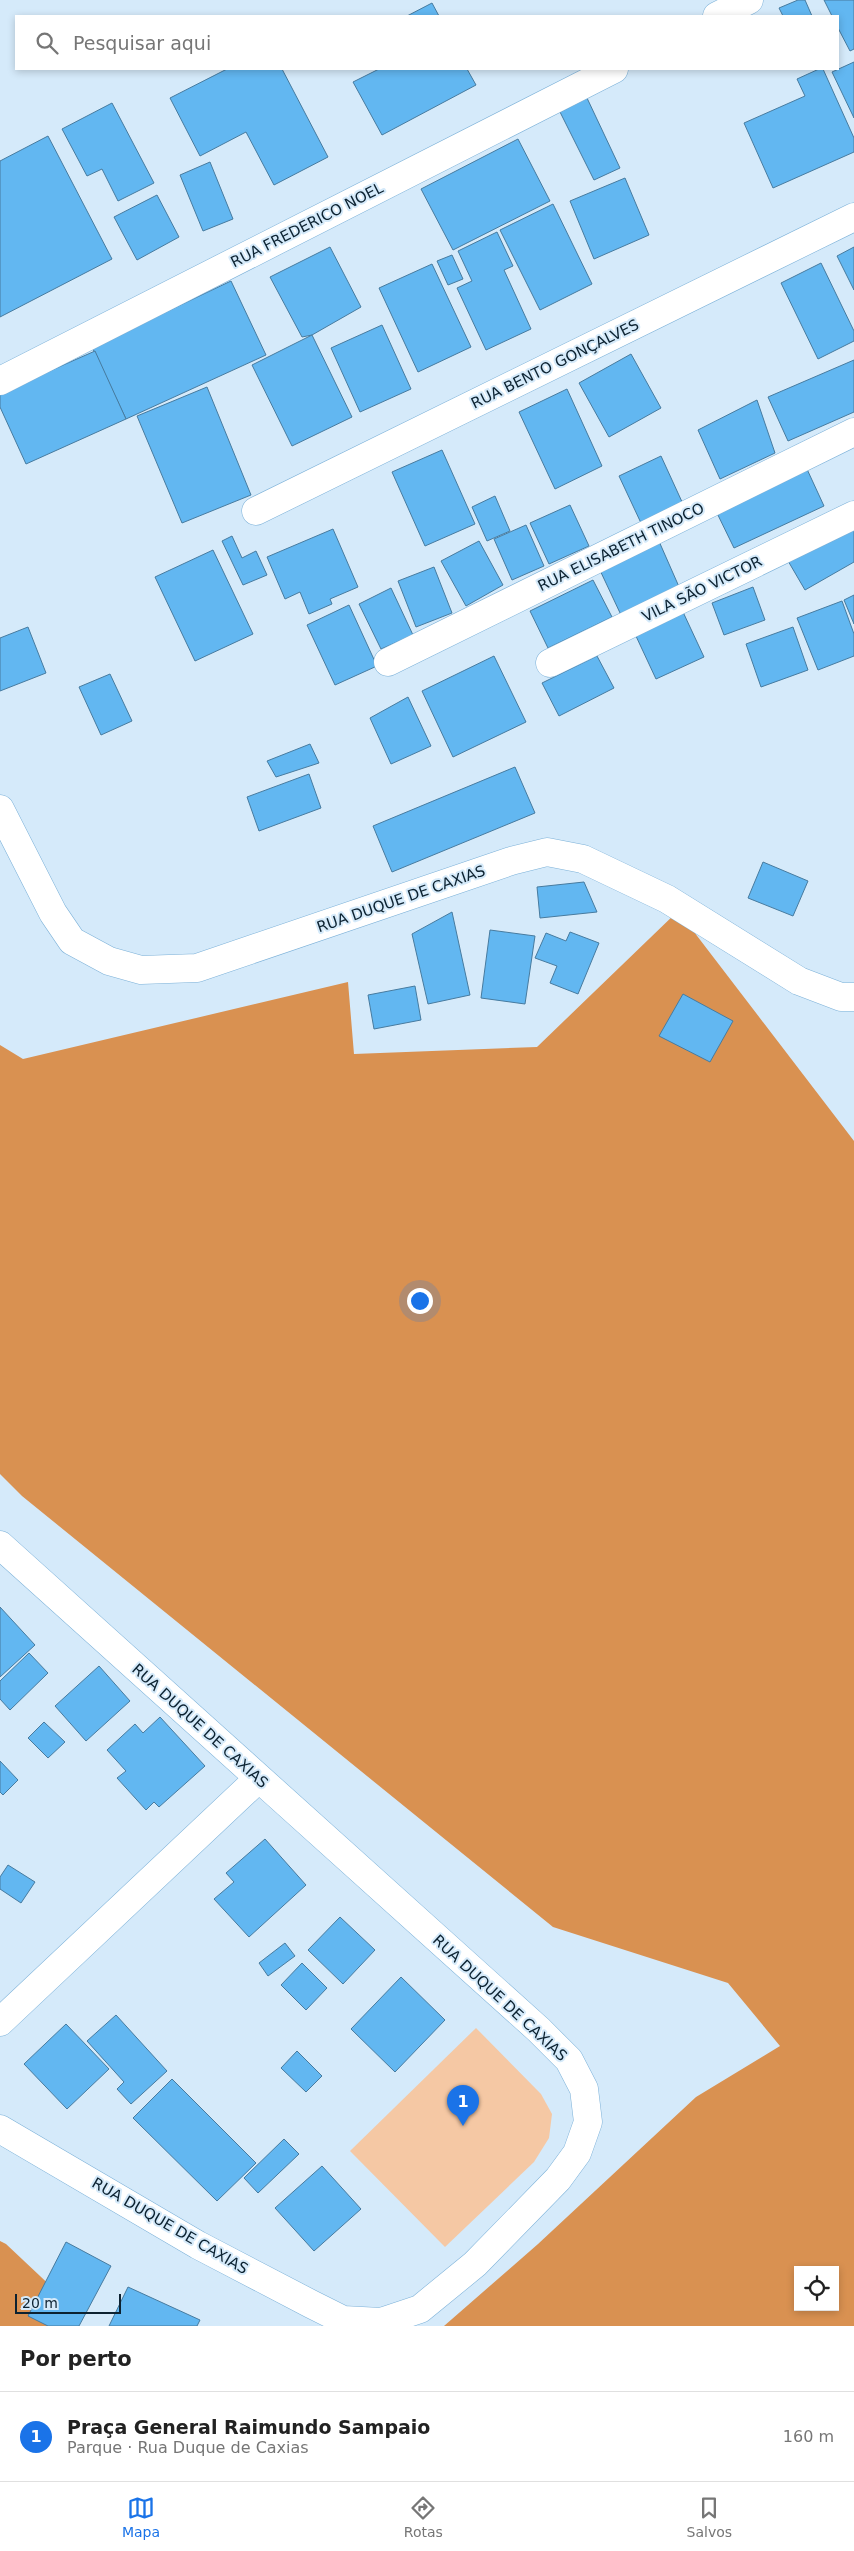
<!DOCTYPE html>
<html lang="pt">
<head>
<meta charset="utf-8">
<style>
  body { margin:0; font-family:"DejaVu Sans",sans-serif; background:#f2f2f2; color:#222 }
  .controls { position:absolute; right:15px; bottom:15px; display:grid; overflow:hidden; border-radius:0px; box-shadow:0 2px 8px #0003 }
  .controls button { width:45px; height:45px; display:grid; place-items:center; padding:0; border:0; border-bottom:1px solid #e0e0e0; background:#fff; color:#222; font:25px sans-serif }
  .scale { position:absolute; left:15px; bottom:12px; width:106px; box-sizing:border-box; padding-left:5px; border:2px solid #0c2231; border-top:0; font-size:14px; line-height:18px; white-space:nowrap; color:#0c2231; -webkit-text-stroke:4px #d5eafa; paint-order:stroke }
  .you { position:absolute; left:419px; top:1300px; width:18px; height:18px; margin:-12px; border:4px solid #fff; border-radius:50%; background:#1a73e8; box-shadow:0 0 0 8px #1a73e833 }
  .badge { display:grid; place-items:center; width:32px; height:32px; border-radius:50%; background:#1a73e8; color:#fff; font-size:16px; font-weight:700 }
  .pin { position:absolute; translate:-50% -41px; filter:drop-shadow(0 1px 2px #0008) }
  .pin::after { content:''; position:absolute; top:26px; width:18px; height:15px; background:inherit; clip-path:polygon(0 0,100% 0,50% 100%) }
  .list { margin:0; padding:0; list-style:none }
  h2 { display:flex; justify-content:space-between; align-items:center; height:65px; margin:0; padding:0 20px; font-size:21px }
  h2 small { font-size:16px; font-weight:400; color:#767676 }
  .list li { display:grid; grid-template-columns:32px 1fr auto; gap:15px; align-items:center; box-sizing:border-box; height:90px; padding:0 20px; border-top:1px solid #e0e0e0 }
  .list b { display:block; font-size:19px; white-space:nowrap }
  .list p { margin:0; font-size:16px; white-space:nowrap; color:#767676 }
  .list em { font-size:16px; font-style:normal; color:#767676 }
  .icon { flex:none; width:28px; height:28px; fill:none; stroke:currentColor; stroke-width:2; stroke-linecap:round; stroke-linejoin:round }
  .map { position:relative; flex:none; width:854px; height:2326px; overflow:hidden }
  .search { position:absolute; background:#fff; box-shadow:0 2px 8px #0003; left:15px; right:15px; top:15px; height:55px; display:flex; align-items:center; gap:12px; box-sizing:border-box; padding:0 18px; border-radius:0px; color:#767676; font-size:19px }
  .sheet { height:155px; background:#fff }
  nav { display:flex; justify-content:space-around; align-items:center; box-sizing:border-box; height:70px; border-top:1px solid #e0e0e0; background:#fff; font-size:14px; color:#767676 }
  nav a { display:grid; justify-items:center; gap:2px }
  nav .on { color:#1a73e8 }
  .map>svg:first-child { display:block }
</style>
</head>
<body>
<div class="map">
<svg width="854" height="2326" viewBox="0 0 854 2326">
  <rect width="100%" height="100%" fill="#d5eafa"/>
  <path fill="#f5c8a4" d="M476,2028L541,2094L552,2114L549,2138L534,2162L445,2247L350,2151Z"/>
  <g fill="#d99151" fill-rule="evenodd">
    <path d="M678,911L854,1141V2326H444L538,2244L696,2097L780,2046L728,1983L553,1927L22,1496L0,1474V1045L23,1059L348,982L354,1054L537,1047ZM798,2270H835V2307H798Z"/>
    <path d="M0,2241L6,2244L57,2292L64,2326H0Z"/>
  </g>
  <g fill="#62b7f1" stroke="#477b9f">
    <path d="M798,0H805L812,16H783L779,8Z"/>
    <path d="M824,0H854V49L850,51L838,28V16H832Z"/>
    <path d="M432,3L439,16H407Z"/>
    <path d="M854,62V118L832,72Z"/>
    <path d="M227,69H282L328,157L274,185L246,132L200,156L170,98Z"/>
    <path d="M379,69H467L476,85L382,135L353,82Z"/>
    <path d="M819,69H823L854,138V152L773,188L744,123L805,96L797,79Z"/>
    <path d="M587,98L620,168L594,180L560,112Z"/>
    <path d="M112,103L154,183L118,201L102,169L87,176L62,129Z"/>
    <path d="M48,136L112,259L0,317V161Z"/>
    <path d="M518,139L550,201L453,250L421,189Z"/>
    <path d="M210,162L233,219L203,231L180,175Z"/>
    <path d="M625,178L649,235L594,259L570,201Z"/>
    <path d="M157,195L179,237L137,260L114,217Z"/>
    <path d="M553,204L592,284L540,310L500,230Z"/>
    <path d="M497,232L513,266L504,270L531,329L486,350L457,288L472,281L458,251Z"/>
    <path d="M330,247L361,307L312,335L302,337L270,277Z"/>
    <path d="M854,247V290L837,256Z"/>
    <path d="M452,255L463,279L448,285L437,261Z"/>
    <path d="M821,263L854,331V341L818,359L781,283Z"/>
    <path d="M432,264L471,347L418,372L379,288Z"/>
    <path d="M231,281L266,355L126,419L92,347Z"/>
    <path d="M382,325L411,389L360,412L331,348Z"/>
    <path d="M312,335L352,417L292,446L252,365Z"/>
    <path d="M95,351L126,419L26,464L0,407V393Z"/>
    <path d="M631,354L661,408L609,437L579,383Z"/>
    <path d="M854,360V412L788,441L768,397Z"/>
    <path d="M207,387L251,495L182,523L137,416Z"/>
    <path d="M567,389L602,466L555,489L519,412Z"/>
    <path d="M757,400L775,453L720,479L698,430Z"/>
    <path d="M442,450L475,524L425,546L392,472Z"/>
    <path d="M661,456L683,504L641,523L619,476Z"/>
    <path d="M806,467L824,506L734,548L715,509Z"/>
    <path d="M495,496L510,531L487,541L472,507Z"/>
    <path d="M570,505L589,546L549,564L530,523Z"/>
    <path d="M526,525L544,566L512,580L494,539Z"/>
    <path d="M333,529L358,587L330,599L332,604L309,614L300,592L285,599L267,557Z"/>
    <path d="M854,529V562L805,590L784,554Z"/>
    <path d="M232,536L242,558L256,551L267,575L243,585L222,541Z"/>
    <path d="M658,539L680,589L621,615L598,566Z"/>
    <path d="M479,541L503,585L466,606L441,561Z"/>
    <path d="M213,550L253,634L195,661L155,577Z"/>
    <path d="M434,567L452,613L416,627L398,581Z"/>
    <path d="M593,580L612,617L548,648L530,611Z"/>
    <path d="M753,587L765,620L724,635L712,603Z"/>
    <path d="M391,588L413,635L381,649L359,604Z"/>
    <path d="M854,595V624L844,600Z"/>
    <path d="M842,601L854,634V656L818,670L797,618Z"/>
    <path d="M349,605L377,666L335,685L307,625Z"/>
    <path d="M683,612L704,657L656,679L635,634Z"/>
    <path d="M28,627L46,673L0,691V638Z"/>
    <path d="M793,627L808,670L761,687L746,644Z"/>
    <path d="M494,656L526,722L453,757L422,691Z"/>
    <path d="M597,656L614,688L559,716L542,683Z"/>
    <path d="M110,674L132,721L101,735L79,687Z"/>
    <path d="M408,697L431,746L391,764L370,718Z"/>
    <path d="M310,744L319,763L276,777L267,761Z"/>
    <path d="M515,767L535,813L392,872L373,826Z"/>
    <path d="M309,774L321,808L259,831L247,797Z"/>
    <path d="M763,862L808,881L793,916L748,898Z"/>
    <path d="M584,882L597,912L540,918L537,887Z"/>
    <path d="M452,912L470,995L428,1004L412,934Z"/>
    <path d="M490,930L535,936L525,1004L481,998Z"/>
    <path d="M570,932L599,943L578,994L550,983L557,966L535,958L546,933L566,941Z"/>
    <path d="M415,986L421,1020L374,1029L368,995Z"/>
    <path d="M683,994L733,1021L710,1062L659,1036Z"/>
    <path d="M0,1607L35,1645L0,1677Z"/>
    <path d="M29,1653L48,1673L10,1710L0,1699V1681Z"/>
    <path d="M99,1666L130,1701L86,1741L55,1706Z"/>
    <path d="M160,1717L205,1766L159,1807L154,1802L146,1810L117,1778L126,1771L107,1750L135,1724L143,1733Z"/>
    <path d="M44,1722L65,1742L48,1758L28,1738Z"/>
    <path d="M0,1761L18,1780L3,1795L0,1792Z"/>
    <path d="M265,1839L306,1885L249,1937L214,1899L234,1882L226,1873Z"/>
    <path d="M8,1865L35,1882L21,1903L0,1889V1877Z"/>
    <path d="M340,1917L375,1950L343,1984L308,1950Z"/>
    <path d="M285,1943L295,1956L268,1976L259,1963Z"/>
    <path d="M302,1963L327,1988L306,2010L281,1985Z"/>
    <path d="M401,1977L445,2020L395,2072L351,2029Z"/>
    <path d="M116,2015L167,2071L131,2104L117,2089L124,2082L87,2041Z"/>
    <path d="M66,2024L109,2069L67,2109L24,2064Z"/>
    <path d="M297,2051L322,2076L306,2092L281,2068Z"/>
    <path d="M172,2079L256,2163L217,2201L133,2118Z"/>
    <path d="M284,2139L299,2154L258,2193L244,2178Z"/>
    <path d="M322,2166L361,2209L314,2251L275,2208Z"/>
    <path d="M66,2242L111,2266L79,2326H48L28,2316Z"/>
    <path d="M128,2287L200,2320L197,2326H109Z"/>
  </g>
  <g fill="none" stroke-linecap="round" stroke-linejoin="round">
    <defs>
      <g id="minor">
        <path d="M717,16L749,0"/>
        <path d="M0,381L614,69"/>
        <path d="M256,511L854,217"/>
        <path d="M388,662L854,432"/>
        <path d="M550,663L854,515"/>
        <path d="M0,809L53,913L72,941L109,961L141,970L197,968L511,861L547,852L583,859L667,899L799,981L841,997H854"/>
        <path d="M0,1545L539,2030L569,2060L584,2089L588,2122L577,2153L558,2179L475,2264L420,2309L381,2322L343,2320L311,2304L198,2245L0,2129"/>
        <path d="M0,2022L258,1779"/>
      </g>
    </defs>
    <use href="#minor" stroke="#7cb1d8" stroke-width="29"/>
    <use href="#minor" stroke="#fff" stroke-width="28"/>
  </g>
  <g text-anchor="middle" stroke-width="4" stroke-linejoin="round" paint-order="stroke">
    <g font-size="15" fill="#0c2231" stroke="#d5eafa">
      <text transform="translate(307 225) rotate(-27)" y="5">RUA FREDERICO NOEL</text>
      <text transform="translate(555 364) rotate(-26)" y="5">RUA BENTO GONÇALVES</text>
      <text transform="translate(621 547) rotate(-26)" y="5">RUA ELISABETH TINOCO</text>
      <text transform="translate(702 589) rotate(-26)" y="5">VILA SÃO VICTOR</text>
      <text transform="translate(401 899) rotate(-19)" y="5">RUA DUQUE DE CAXIAS</text>
      <text transform="translate(200 1726) rotate(42)" y="5">RUA DUQUE DE CAXIAS</text>
      <text transform="translate(500 1998) rotate(43)" y="5">RUA DUQUE DE CAXIAS</text>
      <text transform="translate(170 2226) rotate(30)" y="5">RUA DUQUE DE CAXIAS</text>
    </g>
  </g>
</svg>
<div class="controls">
<button><svg class="icon" aria-label="locate" viewBox="0 0 24 24"><circle cx="12" cy="12" r="6"/><path d="M12 2v4M12 18v4M2 12h4M18 12h4"/></svg></button>
</div>
<div class="scale">20 m</div>
<div class="you"></div>
<div class="pin badge" style="left:463px;top:2126px">1</div>
<div class="search"><svg class="icon" aria-label="search" viewBox="0 0 24 24"><circle cx="10" cy="10" r="6"/><path d="M15 15l6 6"/></svg>Pesquisar aqui</div>
</div>
<section class="sheet">
<h2>Por perto<small></small></h2>
<ul class="list">
<li><span class="badge">1</span><div><b>Praça General Raimundo Sampaio</b><p>Parque · Rua Duque de Caxias</p></div><em>160 m</em></li>
</ul>
</section>
<nav>
<a class="on"><svg class="icon" aria-label="map" viewBox="0 0 24 24"><path d="M3 6l6-2 6 2 6-2v14l-6 2-6-2-6 2zM9 4v14M15 6v14"/></svg>Mapa</a>
<a><svg class="icon" aria-label="directions" viewBox="0 0 24 24"><path d="M12 3l9 9-9 9-9-9zM9 14v-3h6M13 9l2 2-2 2"/></svg>Rotas</a>
<a><svg class="icon" aria-label="saved" viewBox="0 0 24 24"><path d="M7 4h10v16l-5-4-5 4z"/></svg>Salvos</a>
</nav>
</body>
</html>
